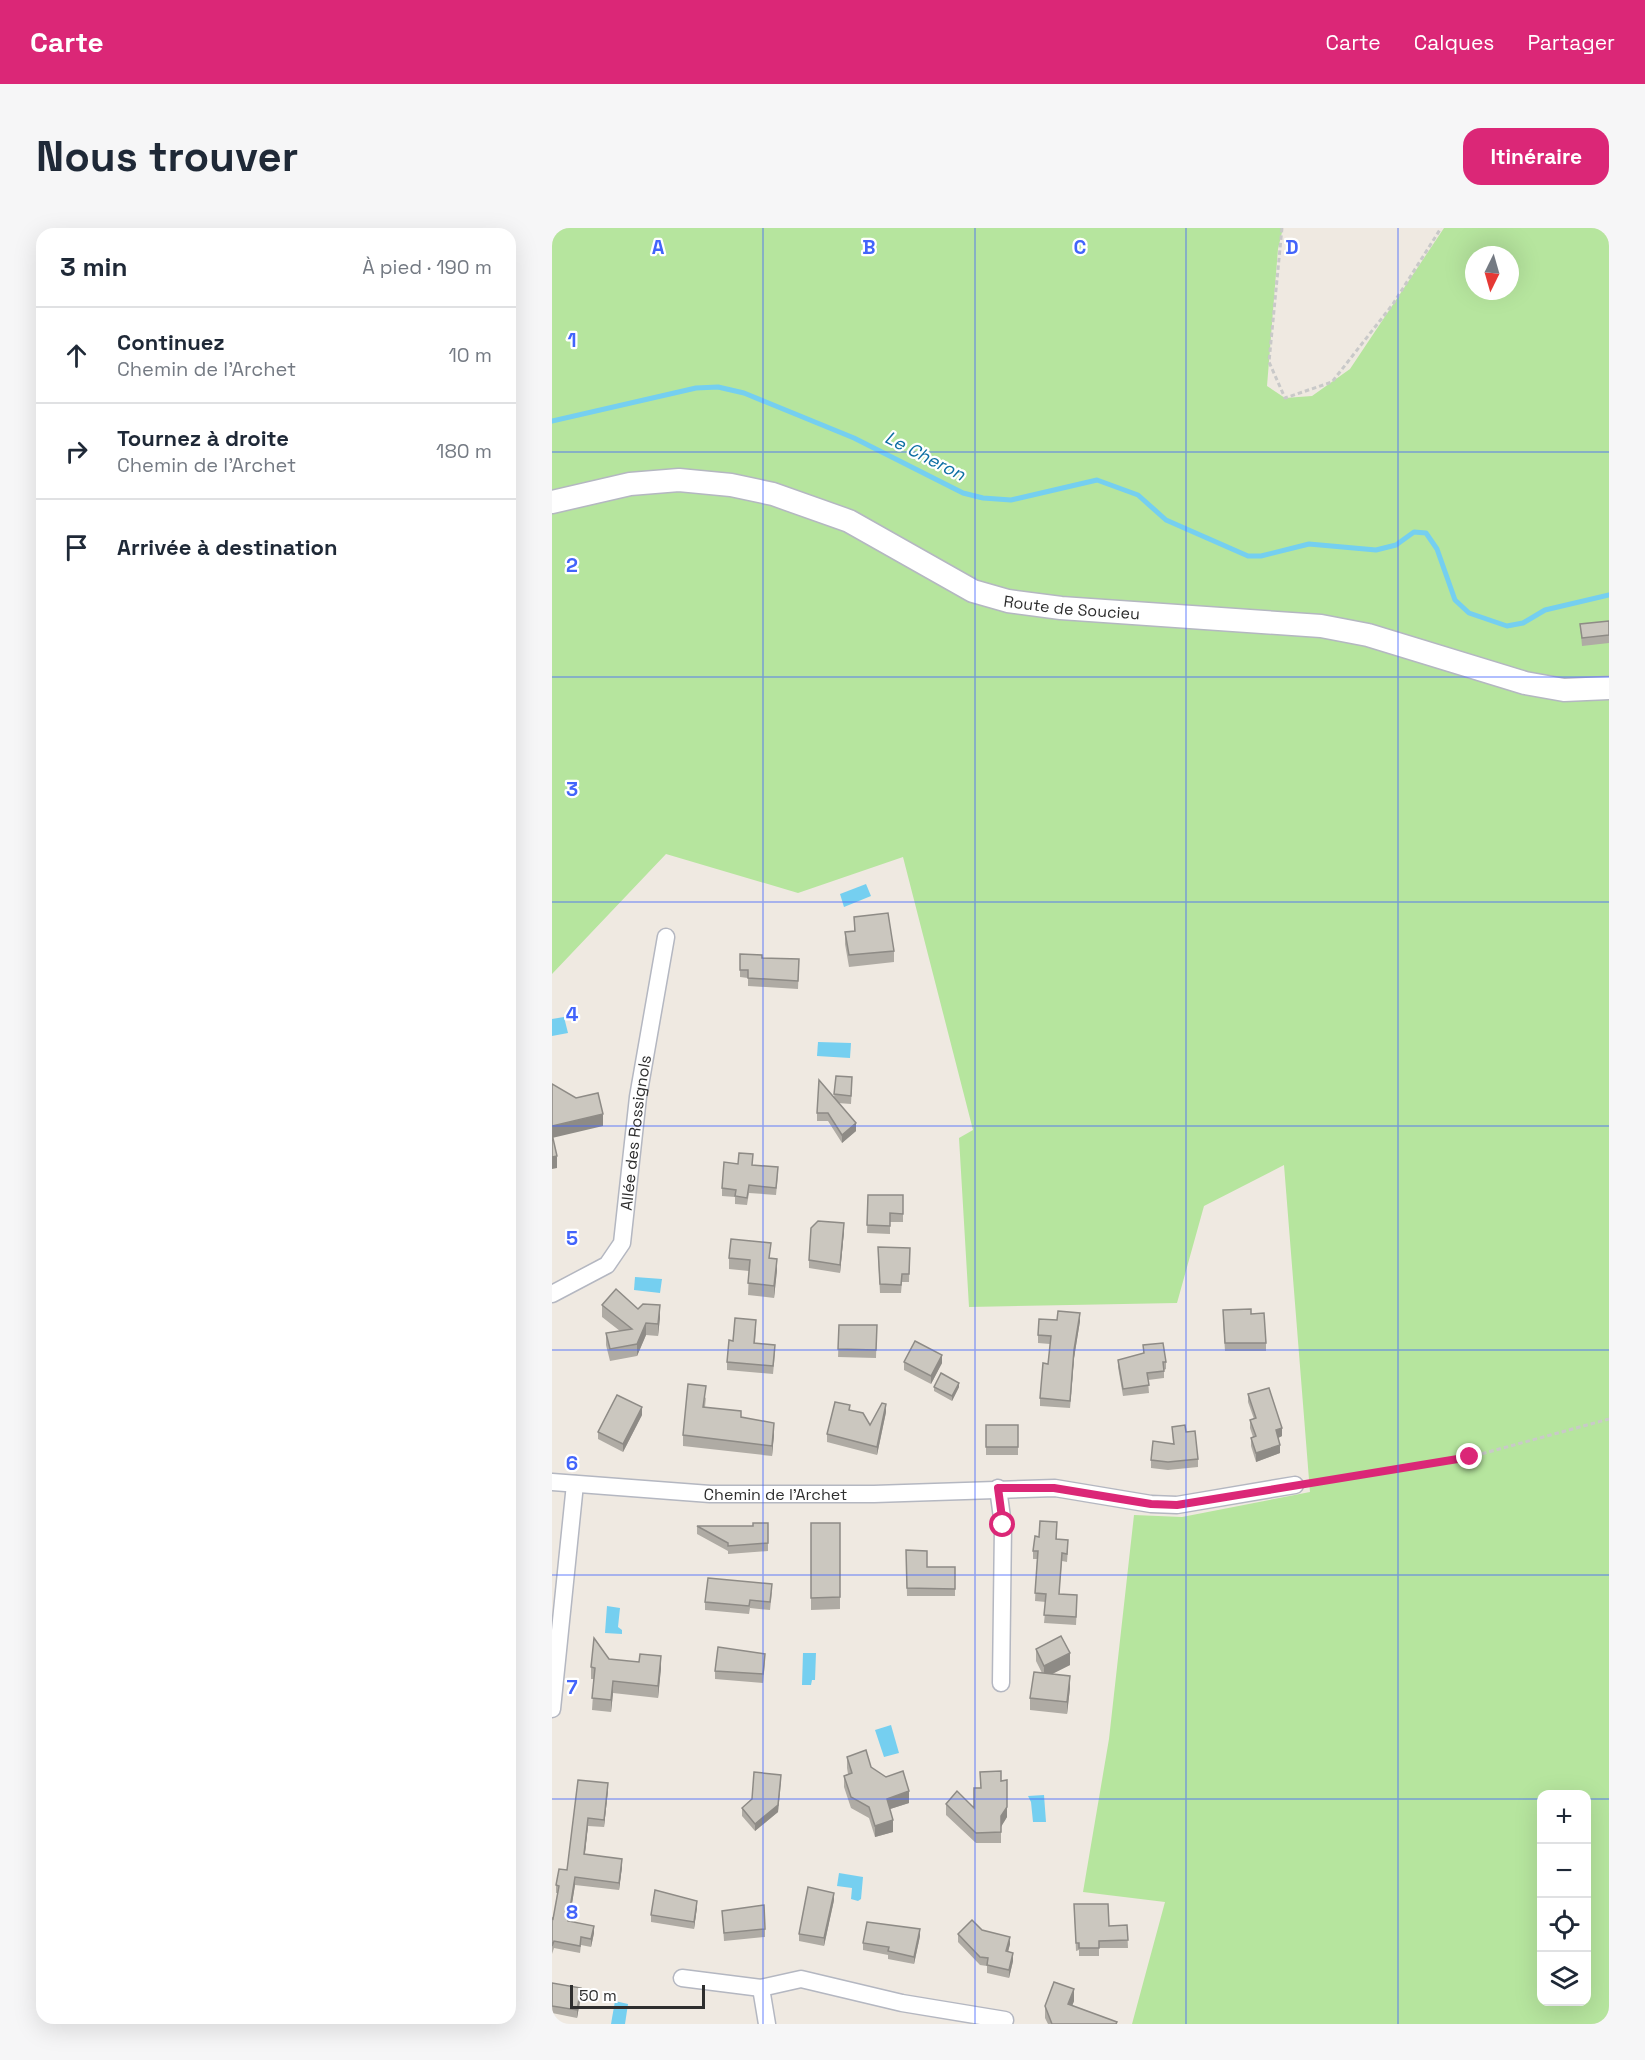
<!DOCTYPE html>
<html lang="fr">
<head>
<meta charset="utf-8">
<style>
  body { margin:0; font-family:"Space Grotesk",sans-serif; background:#f6f6f7; color:#1f2937 }
  .controls { position:absolute; right:18px; bottom:18px; display:grid; overflow:hidden; border-radius:12px; box-shadow:0 6px 24px #0002 }
  .controls button { width:54px; height:54px; display:grid; place-items:center; padding:0; border:0; border-bottom:2px solid #e0e1e3; background:#fff; color:#1f2937; font:30px sans-serif }
  .compass { position:absolute; left:913px; top:18px; width:54px; height:54px; border-radius:50%; background:#fff; box-shadow:0 6px 24px #0002; rotate:185deg }
  .scale { position:absolute; left:18px; bottom:15px; width:135px; box-sizing:border-box; padding-left:6px; border:3px solid #2e2e2e; border-top:0; font-size:16px; line-height:21px; white-space:nowrap; color:#2e2e2e; -webkit-text-stroke:4px #fff; paint-order:stroke }
  .stop { position:absolute; width:18px; height:18px; margin:-14px; border:4px solid #db2777; border-radius:50%; background:#fff }
  .stop.end { background:#db2777; border-color:#fff; box-shadow:0 2px 6px #0008 }
  .list { margin:0; padding:0; list-style:none }
  h2 { display:flex; justify-content:space-between; align-items:center; height:78px; margin:0; padding:0 24px; font-size:26px }
  h2 small { font-size:20px; font-weight:400; color:#747a83 }
  .list li { display:grid; grid-template-columns:39px 1fr auto; gap:18px; align-items:center; box-sizing:border-box; height:96px; padding:0 24px; border-top:2px solid #e0e1e3 }
  .list b { display:block; font-size:22px; white-space:nowrap }
  .list p { margin:0; font-size:20px; white-space:nowrap; color:#747a83 }
  .list em { font-size:20px; font-style:normal; color:#747a83 }
  .icon { flex:none; width:33px; height:33px; fill:none; stroke:currentColor; stroke-width:2; stroke-linecap:round; stroke-linejoin:round }
  .map { position:relative; flex:none; width:1057px; height:1796px; overflow:hidden; border-radius:18px }
  header { display:flex; align-items:center; gap:36px; box-sizing:border-box; height:84px; padding:0 30px; background:#db2777; color:#fff }
  header strong { font-size:28px }
  nav { display:flex; gap:33px; margin-inline-start:auto; font-size:21px }
  .intro { display:flex; align-items:center; justify-content:space-between; box-sizing:border-box; height:144px; padding:0 36px }
  h1 { margin:0; font-size:42px }
  .button { padding:15px 27px; border-radius:18px; background:#db2777; color:#fff; font-size:21px; font-weight:700 }
  main { display:flex; gap:36px; padding:0 36px }
  aside { flex:1; background:#fff; border-radius:18px; box-shadow:0 6px 24px #0002 }
  .map>svg:first-child { display:block }
</style>
</head>
<body>
<header>
<strong>Carte</strong>
<nav><a>Carte</a><a>Calques</a><a>Partager</a></nav>
</header>
<div class="intro"><h1>Nous trouver</h1><a class="button">Itinéraire</a></div>
<main>
<aside>
<h2>3 min<small>À pied · 190 m</small></h2>
<ul class="list">
<li><svg class="icon" aria-label="ahead" viewBox="0 0 24 24"><path d="M12 20V5M6 11l6-6 6 6"/></svg><div><b>Continuez</b><p>Chemin de l'Archet</p></div><em>10 m</em></li>
<li><svg class="icon" aria-label="right" viewBox="0 0 24 24"><path d="M7 20v-9h11M14 6l5 5-5 5"/></svg><div><b>Tournez à droite</b><p>Chemin de l'Archet</p></div><em>180 m</em></li>
<li><svg class="icon" aria-label="arrive" viewBox="0 0 24 24"><path d="M6 21V4h12l-3 4 3 4H6"/></svg><div><b>Arrivée à destination</b></div></li>
</ul>
</aside>
<div class="map">
<svg width="1057" height="1796" viewBox="0 0 1057 1796">
  <rect width="100%" height="100%" fill="#efe9e1"/>
  <path fill="#b6e59e" fill-rule="evenodd" d="M0,0H731L726,21L715,158L733,170L760,168L798,141L892,0H1057V1796H580L613,1674L531,1664L557,1511L582,1287L630,1289L758,1264L732,937L652,978L625,1075L417,1079L407,910L421,902L351,629L246,665L114,626L0,746ZM922,27H958V63H922ZM990,1566H1034V1774H990Z"/>
  <g fill="#75cff0">
    <path d="M314,656L319,668L292,679L288,666Z"/>
    <path d="M12,789L16,805L0,808V791Z"/>
    <path d="M266,814L299,815L298,830L265,828Z"/>
    <path d="M83,1049L110,1051L108,1065L82,1062Z"/>
    <path d="M55,1378L68,1380L66,1399L70,1402V1406L53,1405Z"/>
    <path d="M251,1425H264L263,1452H260L259,1457H250Z"/>
    <path d="M339,1497L347,1525L332,1529L323,1502Z"/>
    <path d="M492,1567L494,1594H481L479,1574L476,1568Z"/>
    <path d="M287,1645L311,1649L309,1671L306,1673L299,1671L300,1660L285,1658Z"/>
    <path d="M63,1773L76,1776L73,1796H59Z"/>
  </g>
  <g fill="none" stroke-linecap="round" stroke-linejoin="round">
    <path stroke="#75cff0" stroke-width="5" d="M0,193L144,160L166,159L192,165L302,210L411,265L431,270L459,272L545,252L586,267L614,292L696,328H709L757,316L824,322L844,317L862,304L874,305L885,321L903,372L917,385L955,398L971,395L993,382L1057,367"/>
    <defs>
      <g id="street">
        <path id="s1" d="M0,1066L55,1037L70,1015L86,869L114,709"/>
        <path id="s2" d="M0,1254L158,1266H322L503,1260L599,1276L625,1277L743,1257"/>
        <path d="M446,1260L451,1297L449,1455"/>
        <path d="M0,1481L23,1256"/>
        <path d="M130,1750L209,1760L249,1751L350,1775L453,1792"/>
        <path d="M209,1760L215,1796"/>
      </g>
      <g id="secondary">
        <path id="s3" d="M0,274L78,256L127,252L179,257L221,266L297,293L421,363L456,373L509,380L769,398L816,407L973,455L1012,462L1057,460"/>
      </g>
    </defs>
    <use href="#street" stroke="#b4b7c1" stroke-width="19"/>
    <use href="#secondary" stroke="#b4b7c1" stroke-width="25"/>
    <g stroke="#c9c9c9" stroke-width="3" stroke-dasharray="4.5 3" stroke-linecap="butt">
      <path d="M730,0L717,134L733,170L780,154L841,76L889,0"/>
      <path d="M760,1254L918,1229L1057,1191"/>
    </g>
    <use href="#street" stroke="#fff" stroke-width="16"/>
    <use href="#secondary" stroke="#fff" stroke-width="22"/>
  </g>
  <g fill="#afaba4">
    <path d="M1057,393V415L1030,418L1028,396Z"/>
    <path d="M302,689L342,723V734L297,739L293,716V704L302,703Z"/>
    <path d="M188,726L210,730L247,731L246,761L196,758V750L188,749Z"/>
    <path d="M284,848L300,857L299,876L286,875L304,903L290,915L276,893H265V885L282,870Z"/>
    <path d="M200,937L226,947L224,967L197,965L195,977L183,976V969L170,968V960Z"/>
    <path d="M316,967H351V994H338V1006L315,1005Z"/>
    <path d="M292,1003L288,1045L257,1040V1032Z"/>
    <path d="M358,1020L357,1054H350L349,1065H328L326,1028Z"/>
    <path d="M177,1030H218L225,1042L222,1070L196,1067L197,1043L177,1041Z"/>
    <path d="M50,1077L86,1081L108,1089L106,1108L94,1107L85,1128L58,1133L54,1117V1105L68,1103L50,1089Z"/>
    <path d="M699,1086L714,1115V1123H673L671,1090Z"/>
    <path d="M505,1092L528,1093L522,1130L518,1180L488,1178V1170L496,1136L498,1116L486,1115V1107Z"/>
    <path d="M287,1097H325L324,1130L286,1129Z"/>
    <path d="M204,1100L203,1115L223,1125L221,1146L175,1142V1134L181,1113Z"/>
    <path d="M591,1117L614,1134V1141L612,1142V1150L596,1152L597,1165L571,1168L566,1139V1132L591,1126Z"/>
    <path d="M352,1134L390,1135L379,1156L352,1142Z"/>
    <path d="M382,1159H407L400,1173L382,1163Z"/>
    <path d="M696,1166L730,1208L726,1210L728,1225L704,1234L699,1218V1210L701,1209L698,1200V1192L702,1191L696,1174Z"/>
    <path d="M154,1169L153,1179L189,1189L222,1206L220,1228L131,1218V1207Z"/>
    <path d="M298,1182L318,1197L334,1184L325,1227L275,1214V1206Z"/>
    <path d="M90,1187L71,1224L46,1211V1204Z"/>
    <rect x="434" y="1197" width="32" height="30"/>
    <path d="M620,1199L634,1204L646,1231V1239L616,1242L599,1240V1232L621,1216Z"/>
    <path d="M216,1295V1323L176,1326V1323L145,1306V1298H201Z"/>
    <path d="M259,1295H288V1381L259,1382Z"/>
    <path d="M505,1302V1311L516,1320L515,1334L510,1333L507,1366L525,1376L524,1397L492,1395L494,1374L483,1373L485,1331H481V1323L487,1309Z"/>
    <path d="M354,1322L375,1339H403V1368H355Z"/>
    <path d="M220,1364L218,1382L198,1380L197,1386L153,1382V1374Z"/>
    <path d="M484,1421L518,1437L500,1446L518,1460L515,1486L478,1482V1470L490,1445L484,1433Z"/>
    <path d="M57,1431L109,1440L106,1470L61,1465L59,1484L40,1482L42,1451H39V1439Z"/>
    <path d="M213,1434L211,1455L163,1451V1443Z"/>
    <path d="M295,1529L319,1539L357,1575L338,1581L341,1604L323,1609L317,1590L299,1580L292,1559V1548L296,1546L295,1540Z"/>
    <path d="M26,1552L56,1562L52,1599L36,1598L33,1626L70,1639L67,1662L23,1657L17,1693L42,1705L39,1719L29,1717L28,1725L2,1720L0,1726V1690L1,1691L6,1665H4V1657L15,1642Z"/>
    <path d="M449,1553L455,1589L449,1598V1615H424L394,1587V1576L422,1580L428,1560Z"/>
    <path d="M229,1554L226,1584L203,1603L190,1588V1580Z"/>
    <path d="M282,1672L272,1718L247,1713V1706Z"/>
    <path d="M522,1676L557,1698L575,1697L576,1720H547V1728H527V1722L524,1723Z"/>
    <path d="M145,1679L142,1701L99,1694V1687Z"/>
    <path d="M170,1683L213,1701V1709L172,1713Z"/>
    <path d="M430,1702L458,1716L456,1724L461,1733L457,1750L435,1745V1738L428,1737L406,1714V1706Z"/>
    <path d="M368,1708L362,1736L336,1731V1727L311,1722V1715Z"/>
    <path d="M0,1755L29,1768L25,1790L0,1785Z"/>
    <path d="M522,1773L520,1778L565,1796H496L493,1790V1778Z"/>
  </g>
  <g fill="#8e8b86">
    <path d="M51,886V898L0,910V898Z"/>
    <path d="M304,895V903L290,915V907Z"/>
    <path d="M5,928V940L0,941V929Z"/>
    <path d="M292,995V1003L288,1045V1037Z"/>
    <path d="M225,1031V1042L222,1070V1058Z"/>
    <path d="M108,1077V1089L106,1108V1096Z"/>
    <path d="M528,1085V1093L522,1130L518,1180L522,1122Z"/>
    <path d="M94,1095V1107L85,1128V1116Z"/>
    <path d="M390,1127V1135L379,1156V1148Z"/>
    <path d="M407,1155V1159L400,1173V1168Z"/>
    <path d="M334,1176V1184L325,1227V1219Z"/>
    <path d="M90,1179V1187L71,1224V1216Z"/>
    <path d="M222,1195V1206L220,1228V1218Z"/>
    <path d="M730,1200V1208L724,1211V1202Z"/>
    <path d="M728,1217V1225L704,1234V1225Z"/>
    <path d="M518,1425V1437L492,1450V1438Z"/>
    <path d="M109,1428V1440L106,1470V1458Z"/>
    <path d="M518,1448V1460L515,1486V1474Z"/>
    <path d="M61,1453V1465L59,1484V1472Z"/>
    <path d="M229,1547L226,1584L203,1603V1596Z"/>
    <path d="M56,1555V1562L52,1599V1592Z"/>
    <path d="M357,1563V1575L335,1582V1571Z"/>
    <path d="M455,1579V1589L449,1599V1588Z"/>
    <path d="M36,1590V1598L32,1633V1626Z"/>
    <path d="M341,1592V1604L323,1609V1598Z"/>
    <path d="M70,1631V1639L67,1662V1655Z"/>
    <path d="M23,1649V1657L16,1701V1693Z"/>
    <path d="M282,1665V1672L272,1718V1710Z"/>
    <path d="M145,1673V1679L142,1701V1694Z"/>
    <path d="M42,1698V1705L39,1719V1711Z"/>
    <path d="M368,1701V1708L362,1736V1729Z"/>
    <path d="M458,1709V1716L454,1731V1723Z"/>
    <path d="M461,1725V1733L457,1750V1742Z"/>
    <path d="M29,1760V1768L25,1790V1782Z"/>
    <path d="M522,1761V1773L516,1788V1776Z"/>
  </g>
  <g fill="#cbc7bf" stroke="#8e8b86" stroke-width="1.5">
    <path d="M1057,393V407L1030,410L1028,396Z"/>
    <path d="M336,685L342,723L297,727L293,704L303,703L302,689Z"/>
    <path d="M188,726L210,727V730L247,731L246,753L196,750V742H188Z"/>
    <path d="M284,848L300,849L299,868L282,866Z"/>
    <path d="M267,852L304,895L290,907L276,885H265Z"/>
    <path d="M0,856L24,870L46,865L51,886L0,898Z"/>
    <path d="M0,906L5,928L0,929Z"/>
    <path d="M187,925L201,926L200,937L226,939L224,960L197,957L195,970L183,968L184,962L170,960L172,934L186,936Z"/>
    <path d="M316,967H351V986L338,985V998L315,997Z"/>
    <path d="M266,993L292,995L288,1037L257,1032L259,1000Z"/>
    <path d="M179,1011L219,1015L217,1030L225,1031L222,1058L196,1055L198,1032L177,1030Z"/>
    <path d="M326,1019L358,1020L357,1046H350L349,1057L328,1056Z"/>
    <path d="M64,1061L86,1081L91,1076L108,1077L106,1096L94,1095L85,1116L58,1121L54,1105L80,1101L50,1077Z"/>
    <path d="M699,1081V1086L712,1085L714,1115H673L671,1082Z"/>
    <path d="M506,1083L528,1085L522,1122L518,1173L488,1170L491,1135L496,1136L499,1108L486,1107L487,1091L505,1092Z"/>
    <path d="M183,1090L204,1092L202,1115L223,1117L221,1138L175,1134L177,1112L181,1113Z"/>
    <path d="M287,1097H325L324,1122L286,1121Z"/>
    <path d="M363,1113L390,1127L379,1148L352,1134Z"/>
    <path d="M611,1115L614,1134H611L612,1143L595,1145L597,1157L571,1161L566,1132L592,1125L591,1117Z"/>
    <path d="M389,1145L407,1155L400,1168L382,1159Z"/>
    <path d="M136,1156L154,1158L151,1179L189,1183V1189L222,1195L220,1218L131,1207Z"/>
    <path d="M717,1160L730,1200L724,1202L728,1217L704,1225L699,1210L704,1208L698,1192L704,1190L696,1166Z"/>
    <path d="M65,1167L90,1179L71,1216L46,1204Z"/>
    <path d="M283,1174L298,1177L297,1182L311,1185L318,1197L330,1175L334,1176L325,1219L275,1206Z"/>
    <rect x="434" y="1197" width="32" height="22"/>
    <path d="M633,1197L634,1204L643,1203L646,1231L616,1234L599,1232L601,1213L622,1216L620,1199Z"/>
    <path d="M488,1293L505,1294L504,1311L516,1312L515,1326L510,1325L507,1366L525,1367L524,1389L492,1387L494,1366L483,1365L486,1323H481L483,1308L487,1309Z"/>
    <path d="M201,1295H216V1315L176,1318V1315L145,1298H201Z"/>
    <path d="M259,1295H288V1369L259,1370Z"/>
    <path d="M354,1322L375,1323V1339H403V1361L355,1360Z"/>
    <path d="M156,1350L220,1356L218,1374L198,1372L197,1378L153,1374Z"/>
    <path d="M509,1408L518,1425L492,1438L484,1421Z"/>
    <path d="M42,1410L57,1431L87,1434L88,1426L109,1428L106,1458L61,1453L59,1472L40,1470L43,1440L39,1439Z"/>
    <path d="M166,1419L213,1426L211,1446L163,1443Z"/>
    <path d="M482,1444L518,1448L515,1474L478,1470Z"/>
    <path d="M314,1522L319,1539L334,1549L351,1543L357,1563L335,1571L341,1592L323,1598L317,1579L299,1569L292,1548L300,1545L295,1529Z"/>
    <path d="M449,1543V1553L455,1552V1579L449,1588V1604L424,1605L394,1576L405,1563L422,1580V1560H429L428,1544Z"/>
    <path d="M202,1544L229,1547L226,1577L203,1596L190,1580L200,1571Z"/>
    <path d="M26,1552L56,1555L52,1592L36,1590L32,1626L70,1631L67,1655L23,1649L16,1693L42,1698L39,1711L29,1709L28,1718L2,1713L0,1718V1690L1,1691L7,1658L4,1657L7,1641L15,1642Z"/>
    <path d="M256,1659L282,1665L272,1710L247,1706Z"/>
    <path d="M103,1662L145,1673L142,1694L99,1687Z"/>
    <path d="M522,1676H556L557,1698L575,1697L576,1712L547,1713V1720H527V1715H524Z"/>
    <path d="M212,1677L213,1701L172,1705L170,1683Z"/>
    <path d="M420,1692L430,1702L458,1709L454,1723L461,1725L457,1742L435,1737L436,1730L428,1729L406,1706Z"/>
    <path d="M315,1694L368,1701L362,1729L336,1723L337,1719L311,1715Z"/>
    <path d="M502,1754L522,1761L516,1776L565,1794L564,1796H500L493,1778Z"/>
    <path d="M0,1755L29,1760L25,1782L0,1778Z"/>
  </g>
  <g fill="none" stroke-linecap="round" stroke-linejoin="round">
    <path stroke="#db2777" stroke-width="8" d="M451,1297L446,1260H502L599,1276L625,1277L918,1229"/>
  </g>
  <path fill="none" stroke="#4264fb" stroke-width="1.5" stroke-opacity="0.55" d="M211,0V1796M423,0V1796M634,0V1796M846,0V1796M0,224H1057M0,449H1057M0,674H1057M0,898H1057M0,1122H1057M0,1347H1057M0,1571H990M1034,1571H1057"/>
  <g text-anchor="middle" stroke-width="4.5" stroke-linejoin="round" paint-order="stroke">
    <g font-size="16" fill="#2e2e2e" stroke="#fff">
      <text dy="6" stroke="none"><textPath href="#s3" startOffset="548">Route de Soucieu</textPath></text>
      <text dy="6" stroke="none"><textPath href="#s1" startOffset="200">Allée des Rossignols</textPath></text>
      <text dy="6" stroke="none"><textPath href="#s2" startOffset="224">Chemin de l'Archet</textPath></text>
    </g>
    <g font-size="18" font-style="italic" fill="#0d6fa3" stroke="#fff">
      <text transform="translate(373 228) rotate(27)" y="6">Le Cheron</text>
    </g>
  </g>
  <g font-size="20" text-anchor="middle" font-weight="bold" fill="#4264fb" stroke="#fff" stroke-width="4.5" stroke-linejoin="round" paint-order="stroke">
    <text x="106" y="26">A</text>
    <text x="317" y="26">B</text>
    <text x="528" y="26">C</text>
    <text x="740" y="26">D</text>
    <text x="20" y="119">1</text>
    <text x="20" y="344">2</text>
    <text x="20" y="568">3</text>
    <text x="20" y="793">4</text>
    <text x="20" y="1017">5</text>
    <text x="20" y="1242">6</text>
    <text x="20" y="1466">7</text>
    <text x="20" y="1691">8</text>
  </g>
</svg>
<div class="controls">
<button>+</button>
<button>−</button>
<button><svg class="icon" aria-label="locate" viewBox="0 0 24 24"><circle cx="12" cy="12" r="6"/><path d="M12 2v4M12 18v4M2 12h4M18 12h4"/></svg></button>
<button><svg class="icon" aria-label="layers" viewBox="0 0 24 24"><path d="M12 4l9 5-9 5-9-5zM3 14l9 5 9-5"/></svg></button>
</div>
<svg class="compass" viewBox="-18 -18 36 36"><path d="M0-13l5 13h-10z" fill="#e53935"/><path d="M0 13l5-13h-10z" fill="#747a83"/></svg>
<div class="scale">50 m</div>
<div class="stop" style="left:451px;top:1297px"></div>
<div class="stop end" style="left:918px;top:1229px"></div>
</div>
</main>
</body>
</html>
